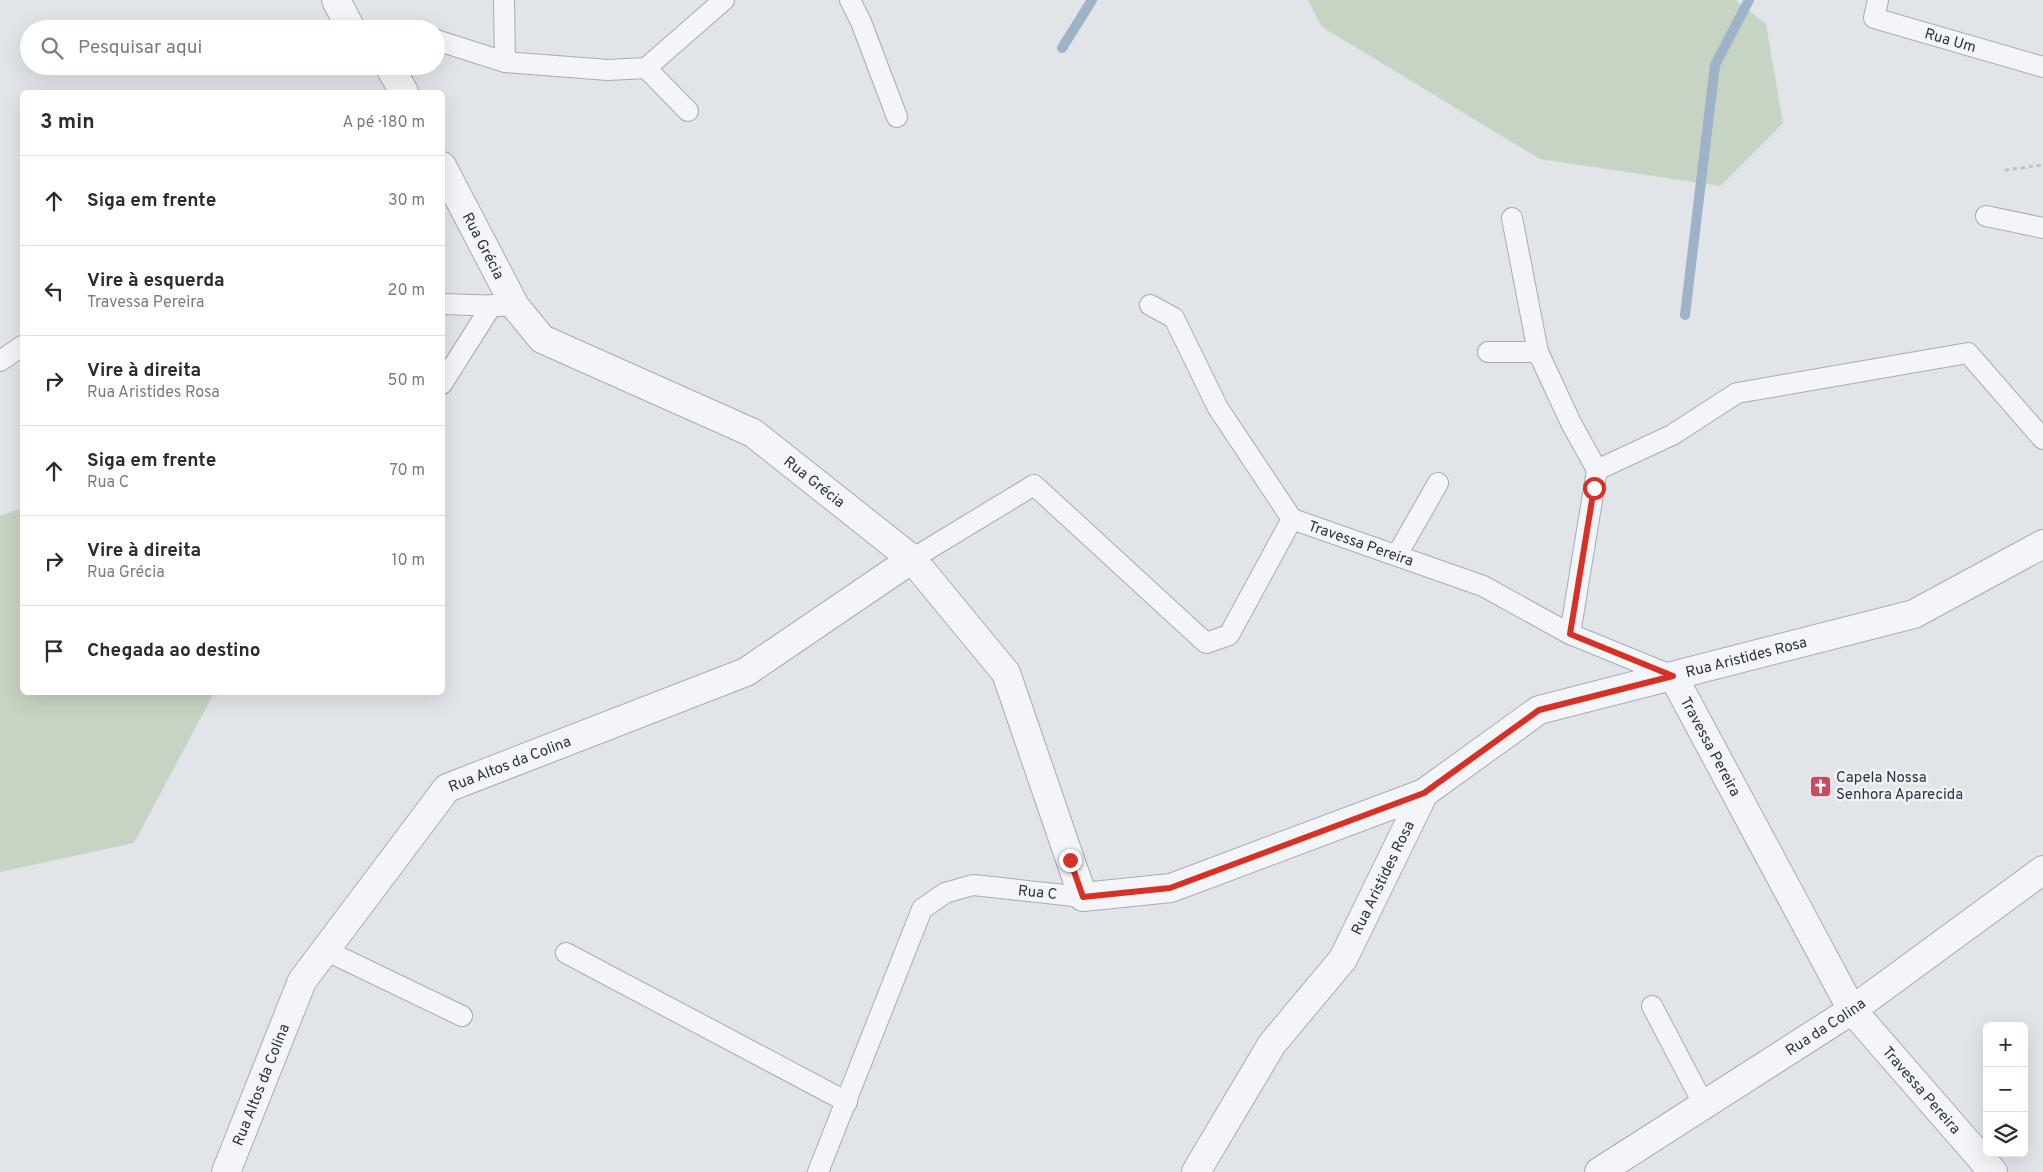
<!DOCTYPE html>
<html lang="pt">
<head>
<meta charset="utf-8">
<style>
  body { margin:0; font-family:Overpass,sans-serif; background:#f7f7f7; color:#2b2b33 }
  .controls { position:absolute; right:15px; bottom:15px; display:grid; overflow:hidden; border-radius:8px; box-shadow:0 5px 20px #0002 }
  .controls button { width:45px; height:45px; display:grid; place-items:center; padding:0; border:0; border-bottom:1px solid #e1e1e2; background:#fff; color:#2b2b33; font:25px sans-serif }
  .stop { position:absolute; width:15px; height:15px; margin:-11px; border:4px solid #d93025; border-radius:50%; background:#fff }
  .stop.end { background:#d93025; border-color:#fff; box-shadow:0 1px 5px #0008 }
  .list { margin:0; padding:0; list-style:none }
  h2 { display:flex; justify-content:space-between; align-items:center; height:65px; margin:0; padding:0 20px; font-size:21px }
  h2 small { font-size:16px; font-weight:400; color:#7c7c81 }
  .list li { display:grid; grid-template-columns:32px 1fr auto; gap:15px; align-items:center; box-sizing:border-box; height:90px; padding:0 20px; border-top:1px solid #e1e1e2 }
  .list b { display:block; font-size:19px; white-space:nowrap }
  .list p { margin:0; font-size:16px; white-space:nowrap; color:#7c7c81 }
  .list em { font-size:16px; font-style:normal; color:#7c7c81 }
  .icon { flex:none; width:28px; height:28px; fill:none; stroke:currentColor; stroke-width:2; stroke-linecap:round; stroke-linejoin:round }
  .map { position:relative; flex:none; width:2043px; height:1172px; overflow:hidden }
  .search { position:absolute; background:#fff; box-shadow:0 5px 20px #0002; left:20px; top:20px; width:425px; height:55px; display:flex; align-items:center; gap:12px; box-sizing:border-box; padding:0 18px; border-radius:28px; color:#7c7c81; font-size:19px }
  .panel { position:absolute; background:#fff; box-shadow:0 5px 20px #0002; left:20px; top:90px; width:425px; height:605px; border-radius:8px }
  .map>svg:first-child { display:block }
</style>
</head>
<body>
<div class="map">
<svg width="2043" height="1172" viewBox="0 0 2043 1172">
  <rect width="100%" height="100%" fill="#e1e5ea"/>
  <g fill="#c7d3c3">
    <path d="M1308,0H1735L1766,24L1783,123L1720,186L1540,159L1322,27Z"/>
    <path d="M22,508V692L214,693L134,843L0,872V516Z"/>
  </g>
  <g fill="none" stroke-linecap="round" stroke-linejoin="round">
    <g stroke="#9eb2c8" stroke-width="10">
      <path d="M1062,48L1092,0"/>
      <path d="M1685,315L1715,65L1749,0"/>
    </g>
    <defs>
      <g id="lane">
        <path d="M504,0L505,62"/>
        <path d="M850,0L861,22L897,117"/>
        <path id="s1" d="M1878,0L1874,18L2043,67"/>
        <path d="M436,40L505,62L608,70L646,68L724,0"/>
        <path d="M646,68L688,111"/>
        <path d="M1986,216L2043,228"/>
        <path d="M1512,218L1538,352L1571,423L1597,470L1570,634"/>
        <path d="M442,304L503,306"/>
        <path id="s2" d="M1150,305L1174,318L1218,408L1292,519L1483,586L1570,634L1673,676"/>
        <path d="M1488,352H1538"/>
        <path d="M0,361L22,346"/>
        <path d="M442,384L492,305"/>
        <path d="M1597,470L1672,435L1737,393L1968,353L2043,439"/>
        <path d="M1397,555L1438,483"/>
        <path d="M912,559L1034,485L1206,643L1229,635L1292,519"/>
        <path d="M325,950L462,1016"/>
        <path d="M566,953L847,1102"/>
        <path d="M1652,1006L1704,1105"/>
        <path id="s3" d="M818,1172L922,909L945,893L973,885L1083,897"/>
      </g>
      <g id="street">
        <path d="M336,0L351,29"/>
        <path d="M389,66L404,92"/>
        <path id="s4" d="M442,166L515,306L542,339L753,433L912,559L1006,673L1083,897L1171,888L1424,793"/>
        <path id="s5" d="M1673,676L1852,1010L1993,1172"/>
        <path id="s6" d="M226,1172L302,981L447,788L746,672L912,559"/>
        <path id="s7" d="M1196,1172L1272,1044L1343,959L1424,793L1539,710L1914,614L2043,544"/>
        <path id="s8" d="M1599,1172L1852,1010L2043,870"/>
      </g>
    </defs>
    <use href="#lane" stroke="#a6acb4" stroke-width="22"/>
    <use href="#street" stroke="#a6acb4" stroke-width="30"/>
    <path stroke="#bfc2c8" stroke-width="3" stroke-dasharray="4 4" stroke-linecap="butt" d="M2005,170L2043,165"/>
    <use href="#lane" stroke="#f4f5f8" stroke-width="20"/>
    <use href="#street" stroke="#f4f5f8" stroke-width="28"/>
  </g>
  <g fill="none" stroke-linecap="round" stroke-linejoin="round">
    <path stroke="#d93025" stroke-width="6" d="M1070,860L1083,897L1170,888L1424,793L1539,710L1673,676L1570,634L1594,488"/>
  </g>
  <defs>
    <symbol id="church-square" viewBox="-11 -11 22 22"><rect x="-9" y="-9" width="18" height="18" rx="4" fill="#ca4b5d" stroke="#f1f3f7"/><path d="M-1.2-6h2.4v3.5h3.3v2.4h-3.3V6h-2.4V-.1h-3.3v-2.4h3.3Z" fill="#fff"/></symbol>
  </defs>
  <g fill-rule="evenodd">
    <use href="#church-square" x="1808" y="774" width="25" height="25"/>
  </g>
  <g text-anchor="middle" stroke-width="5" stroke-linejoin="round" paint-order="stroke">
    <g font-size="15" fill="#2a3241" stroke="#f1f3f7">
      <text dy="5" stroke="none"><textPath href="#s1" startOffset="98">Rua Um</textPath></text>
      <text dy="5" stroke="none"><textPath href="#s4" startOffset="90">Rua Grécia</textPath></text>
      <text dy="5" stroke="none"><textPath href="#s4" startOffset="510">Rua Grécia</textPath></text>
      <text dy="5" stroke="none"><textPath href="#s2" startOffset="334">Travessa Pereira</textPath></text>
      <text dy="5" stroke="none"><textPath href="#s7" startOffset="800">Rua Aristides Rosa</textPath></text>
      <text dy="5" stroke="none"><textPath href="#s5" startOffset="80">Travessa Pereira</textPath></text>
      <text dy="5" stroke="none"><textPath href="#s6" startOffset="514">Rua Altos da Colina</textPath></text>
      <text dy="5" stroke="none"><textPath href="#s7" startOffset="350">Rua Aristides Rosa</textPath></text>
      <text dy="5" stroke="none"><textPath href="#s3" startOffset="405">Rua C</textPath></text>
      <text dy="5" stroke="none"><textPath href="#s8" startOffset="269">Rua da Colina</textPath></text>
      <text dy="5" stroke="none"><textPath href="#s6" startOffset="94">Rua Altos da Colina</textPath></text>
      <text dy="5" stroke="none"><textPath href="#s5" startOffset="485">Travessa Pereira</textPath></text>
    </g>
    <g font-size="15" fill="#2a3241" stroke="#f1f3f7" text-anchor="start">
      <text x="1836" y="782">Capela Nossa<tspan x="1836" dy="17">Senhora Aparecida</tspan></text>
    </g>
  </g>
</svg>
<div class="controls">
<button>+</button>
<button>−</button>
<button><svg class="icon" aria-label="layers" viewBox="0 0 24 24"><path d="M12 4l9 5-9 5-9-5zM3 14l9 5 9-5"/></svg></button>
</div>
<div class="stop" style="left:1594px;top:488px"></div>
<div class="stop end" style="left:1070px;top:860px"></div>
<div class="search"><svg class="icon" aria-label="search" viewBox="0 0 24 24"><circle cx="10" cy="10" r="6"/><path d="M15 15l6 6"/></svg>Pesquisar aqui</div>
<section class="panel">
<h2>3 min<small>A pé · 180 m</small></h2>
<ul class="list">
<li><svg class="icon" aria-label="ahead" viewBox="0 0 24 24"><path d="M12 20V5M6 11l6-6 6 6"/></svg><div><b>Siga em frente</b></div><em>30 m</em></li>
<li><svg class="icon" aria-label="left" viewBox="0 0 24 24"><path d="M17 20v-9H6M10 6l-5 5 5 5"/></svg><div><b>Vire à esquerda</b><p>Travessa Pereira</p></div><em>20 m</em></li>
<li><svg class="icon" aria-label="right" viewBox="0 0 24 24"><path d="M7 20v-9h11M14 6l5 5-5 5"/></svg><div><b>Vire à direita</b><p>Rua Aristides Rosa</p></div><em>50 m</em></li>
<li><svg class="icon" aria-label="ahead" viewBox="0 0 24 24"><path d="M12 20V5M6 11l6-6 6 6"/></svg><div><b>Siga em frente</b><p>Rua C</p></div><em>70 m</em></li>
<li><svg class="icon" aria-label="right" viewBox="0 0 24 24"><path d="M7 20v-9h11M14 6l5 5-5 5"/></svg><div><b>Vire à direita</b><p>Rua Grécia</p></div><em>10 m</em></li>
<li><svg class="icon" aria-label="arrive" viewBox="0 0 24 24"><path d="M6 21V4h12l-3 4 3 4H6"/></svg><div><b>Chegada ao destino</b></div></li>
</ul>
</section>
</div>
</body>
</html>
